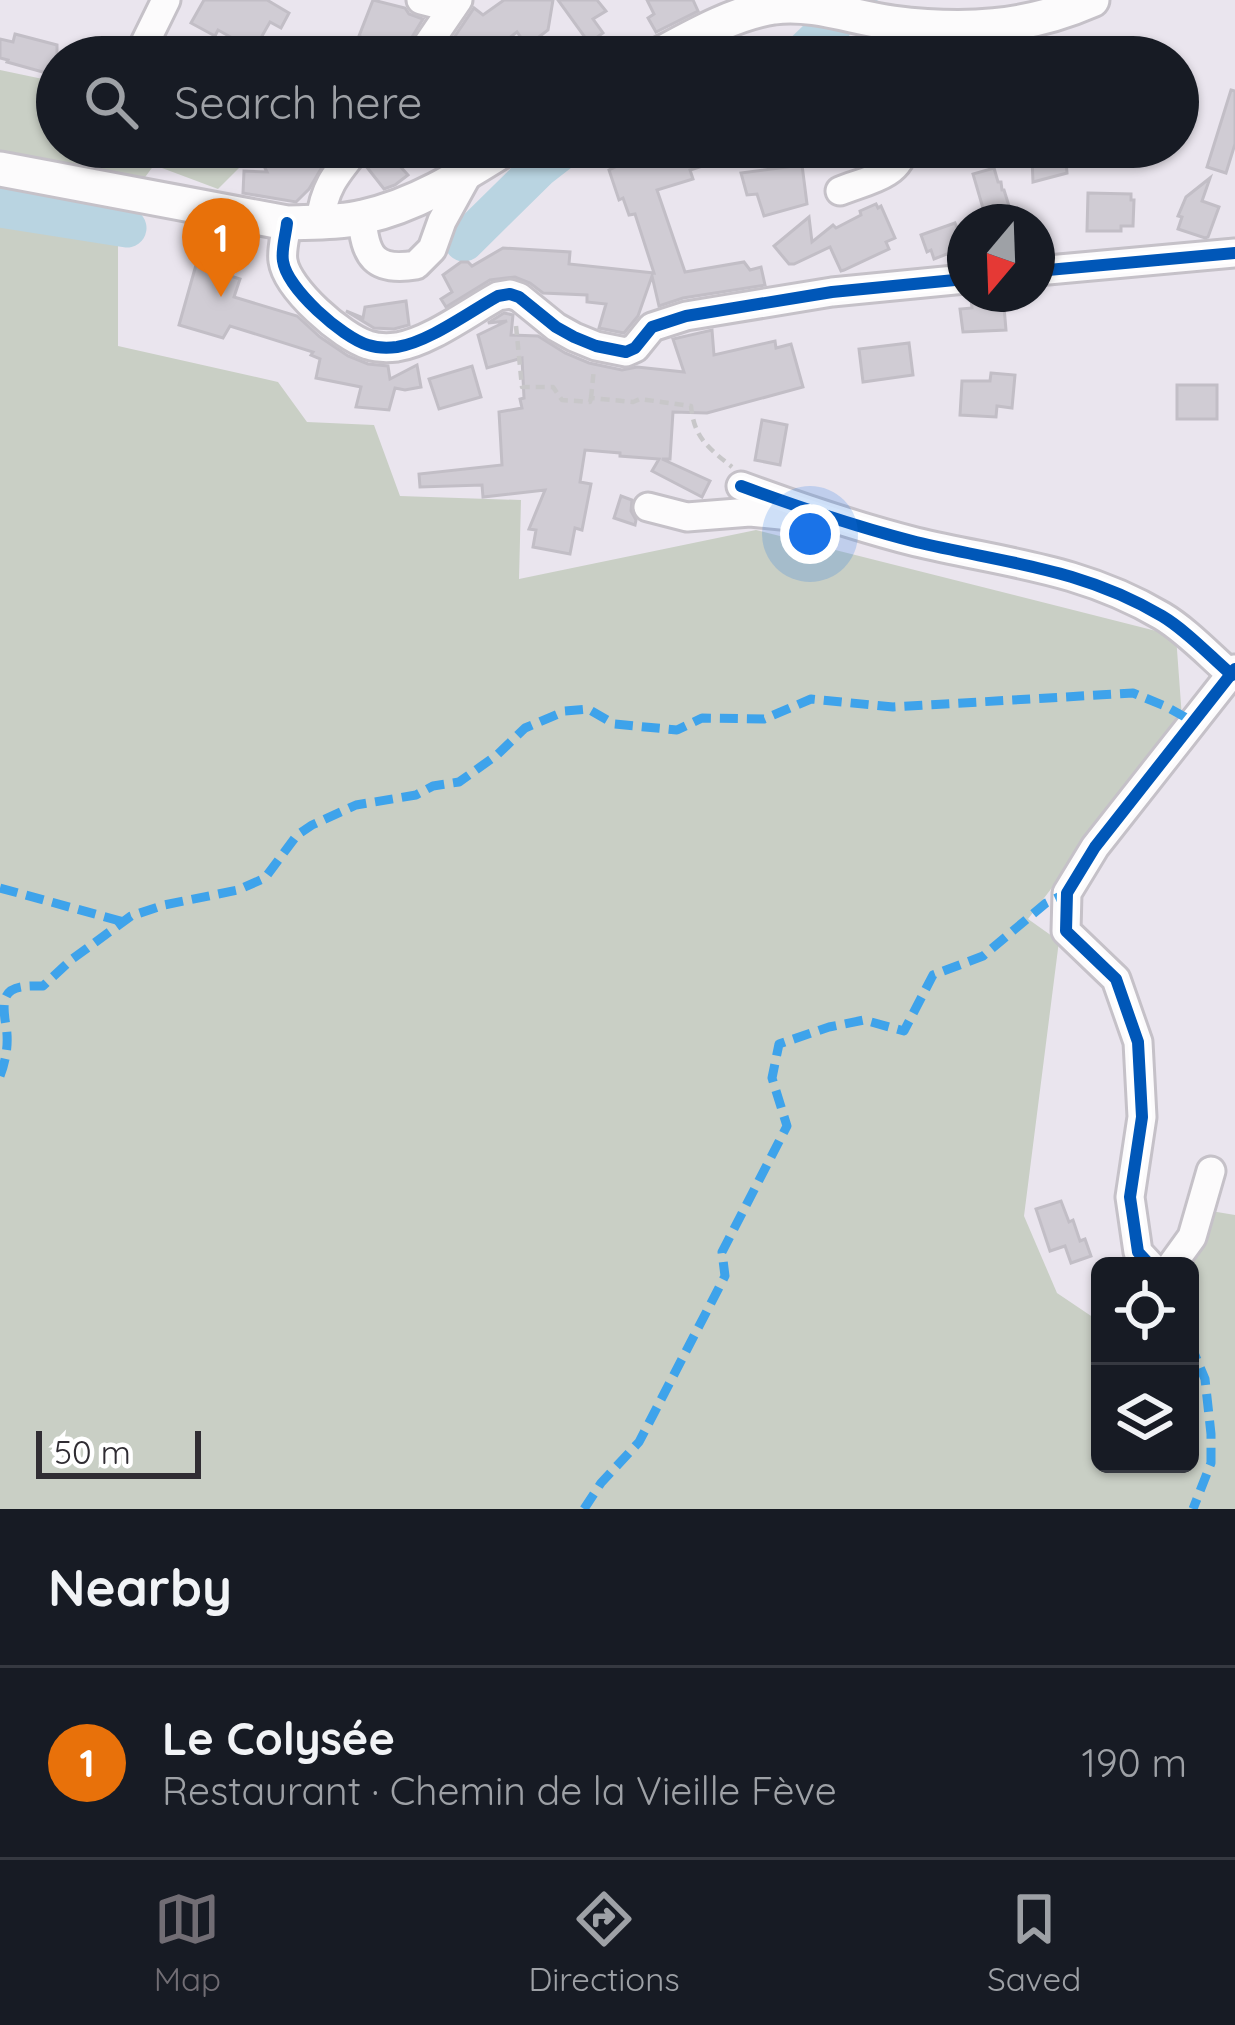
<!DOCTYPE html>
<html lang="en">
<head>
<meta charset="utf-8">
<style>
  body { margin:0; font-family:Quicksand,sans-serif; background:#20242c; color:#f1f3f6 }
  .controls { position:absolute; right:36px; bottom:36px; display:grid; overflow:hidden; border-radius:18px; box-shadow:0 3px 9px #0004 }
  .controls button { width:108px; height:108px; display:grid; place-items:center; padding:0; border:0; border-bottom:3px solid #363941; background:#171b24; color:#f1f3f6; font:60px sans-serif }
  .compass { position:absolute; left:947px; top:204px; width:108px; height:108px; border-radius:50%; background:#171b24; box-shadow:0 3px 9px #0004; rotate:199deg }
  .scale { position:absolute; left:36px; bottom:30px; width:165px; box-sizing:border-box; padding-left:12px; border:6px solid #302d33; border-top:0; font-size:33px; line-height:42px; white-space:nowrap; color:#302d33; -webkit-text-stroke:9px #fff; paint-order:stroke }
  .you { position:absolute; left:810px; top:534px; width:42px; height:42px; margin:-30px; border:9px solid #fff; border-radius:50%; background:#1a73e8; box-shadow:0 0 0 18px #1a73e833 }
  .badge { display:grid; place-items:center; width:78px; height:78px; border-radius:50%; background:#716d74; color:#fff; font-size:39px; font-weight:700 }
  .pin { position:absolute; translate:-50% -99px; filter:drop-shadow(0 3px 6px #0008) }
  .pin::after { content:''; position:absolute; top:63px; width:42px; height:36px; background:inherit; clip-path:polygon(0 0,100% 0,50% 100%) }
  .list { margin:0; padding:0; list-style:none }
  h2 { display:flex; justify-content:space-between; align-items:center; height:156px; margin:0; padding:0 48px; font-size:51px }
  h2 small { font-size:39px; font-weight:400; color:#9ea1a6 }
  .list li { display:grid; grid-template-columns:78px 1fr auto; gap:36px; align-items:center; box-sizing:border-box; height:192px; padding:0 48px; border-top:3px solid #363941 }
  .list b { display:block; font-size:45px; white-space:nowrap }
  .list p { margin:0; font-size:39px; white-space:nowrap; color:#9ea1a6 }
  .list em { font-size:39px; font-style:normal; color:#9ea1a6 }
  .icon { flex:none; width:66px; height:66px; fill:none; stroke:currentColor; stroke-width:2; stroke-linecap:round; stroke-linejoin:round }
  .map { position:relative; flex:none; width:1235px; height:1509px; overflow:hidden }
  .search { position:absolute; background:#171b24; box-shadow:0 3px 9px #0004; left:36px; right:36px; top:36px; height:132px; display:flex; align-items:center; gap:30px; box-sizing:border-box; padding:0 42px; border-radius:66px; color:#9ea1a6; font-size:45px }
  .sheet { height:348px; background:#171b24 }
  nav { display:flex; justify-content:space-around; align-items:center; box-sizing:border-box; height:168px; border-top:3px solid #363941; background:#171b24; font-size:33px; color:#9ea1a6 }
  nav a { display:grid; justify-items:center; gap:6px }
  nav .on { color:#716d74 }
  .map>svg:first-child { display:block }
</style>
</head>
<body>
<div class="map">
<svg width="1235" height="1509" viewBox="0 0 1235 1509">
  <rect width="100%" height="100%" fill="#eae5ee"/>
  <path fill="#c9cfc5" d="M0,70L57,82V147H247L248,159L218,189L154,165L118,214V346L278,382L307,422L374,425L400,496L521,500L519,579L756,530L1176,636L1182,718L1028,919L1059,941L1024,1216L1057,1293L1100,1322V1464H1190V1266H1171L1211,1211L1235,1215V1509H0Z"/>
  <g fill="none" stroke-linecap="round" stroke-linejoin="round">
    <g stroke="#b9d4e1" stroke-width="39">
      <path d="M792,57L803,53L858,0"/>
      <path d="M0,208L127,228"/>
      <path d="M464,242L539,168L566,147"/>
    </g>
  </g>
  <g fill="#d0ccd4" stroke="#c2bec6" stroke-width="3">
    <path d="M204,0H267L289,13L281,28L270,22L254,50L218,30L215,36L191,23Z"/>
    <path d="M373,0L405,8L409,14L423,19L401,55L359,36Z"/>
    <path d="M504,0H553L548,30L527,46L517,32L484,57H441L474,8L483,15Z"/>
    <path d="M558,0H597L606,11L593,19L603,33L589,43Z"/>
    <path d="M647,0H693L698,11L656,32L648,18L654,14Z"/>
    <path d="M15,34L57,45V76L7,62L8,60L0,58V39L13,42Z"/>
    <path d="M1231,90L1235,91V144L1226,173L1207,167Z"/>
    <path d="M376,147H421L398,164L408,175L395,185L384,189L366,166Z"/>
    <path d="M608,147H635L639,159L673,150L672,147H750V151L690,170L693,179L657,190L685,272L744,262L750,270L761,267L765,285L683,298L659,306L652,276L638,316L624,333L599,328L606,304L587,302V295L543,293L530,283L515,277L490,280L446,307L441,299L452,292L443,275L461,262H468L472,266L503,248L570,252L569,264L654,273L635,214L629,215L623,198L619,200L609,170L615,167Z"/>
    <path d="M1065,148L1067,173L1033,182L1032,157Z"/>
    <path d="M331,152L309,189L296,202L243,193L244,171L267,172L261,160L284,153L320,157Z"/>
    <path d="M802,165L807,204L764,216L757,194L747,195L741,173Z"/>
    <path d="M994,168L998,182H1001L1002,190H1004L1014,222H987L973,174Z"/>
    <path d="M1210,178L1202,201L1219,207L1208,237L1205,238L1178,229L1182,217L1178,216L1186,197Z"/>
    <path d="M1088,193L1131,194V200H1134L1133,226H1121V231H1087Z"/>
    <path d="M876,204L878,208L881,206L895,238L886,242L889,249L844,270L841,271L830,247L794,264H789L774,246L809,217L812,242L833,225L836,228L861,215L860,211Z"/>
    <path d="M955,223L965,247L934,259L931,250L927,252L921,235Z"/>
    <path d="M196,265L240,279L234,297L297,316L320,337L348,356L368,364L388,366L390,379L417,365L421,387L405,390L395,388L389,410L356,407L361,387L316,378L320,359L311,355L313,352L230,326L223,338L179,325Z"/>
    <path d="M1003,295L1006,330L963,332L960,309L972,308L971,298Z"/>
    <path d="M406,301L409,325L394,329L374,328L346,311L363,318L365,307Z"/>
    <path d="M504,313L513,315L511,335L538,336L565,353L589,363L622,370L637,367L684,372L673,339L712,330L714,355L775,341L776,348L791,344L803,387L707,413L673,412L670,459H662L710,481L702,497L652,471L659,459L620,456V453L585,450L580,482L591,484L582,530L575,528L570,554L533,547L536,530L529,529L545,490L483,497L482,485L420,487L419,474L502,465L499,412L522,408L520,399L524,398L522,358L487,368L478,335L507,321L488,323Z"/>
    <path d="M909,343L913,375L863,382L859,349Z"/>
    <path d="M472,366L481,397L439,409L429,379Z"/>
    <path d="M991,373L1015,375L1012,408L997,406L996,417L960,415L962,381H990Z"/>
    <rect x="1177" y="385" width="40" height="34"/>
    <path d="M762,420L787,425L780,465L755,460Z"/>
    <path d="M621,496L632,500L631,511L636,520L635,525L614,518Z"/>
    <path d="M1061,1201L1069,1222L1073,1220L1080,1241L1085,1239L1091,1256L1071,1263L1065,1246L1050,1251L1036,1209Z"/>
  </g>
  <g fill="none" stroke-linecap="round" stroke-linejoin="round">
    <defs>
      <g id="minor">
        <path d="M421,0L452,8"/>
        <path d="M890,23L894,57"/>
        <path d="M138,57L166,0"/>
        <path d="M419,57L458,0"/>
        <path d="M840,191C864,181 901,176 903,147"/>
        <path d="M362,218C365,256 374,272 416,265L432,249L442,221L469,172"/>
        <path d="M320,222C324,187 336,174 358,147"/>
        <path d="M287,223C286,234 281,250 283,261C287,289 342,337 368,345C377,348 388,348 397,347C429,342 469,312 498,296L510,294L519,297L556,327L574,337L596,346L626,352L635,348L652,327L686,316L832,292L965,279"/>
        <path d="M1037,271L1235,253"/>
        <path d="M741,486C798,507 857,527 916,542C1005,563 1081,568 1162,616C1187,631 1210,656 1232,675"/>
        <path d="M648,507L687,517L750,512L791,516"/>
        <path d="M1151,1266L1138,1252L1130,1197L1142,1117L1138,1042L1116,979L1066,931L1067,893L1095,847L1235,669"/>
        <path d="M1171,1266L1192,1237L1211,1171"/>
      </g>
      <g id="major">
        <path d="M655,57C692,37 733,13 774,7C816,2 853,18 893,23C963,32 1026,29 1092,0"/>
        <path d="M0,169L287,223C312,222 339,223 363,217C417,205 462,176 508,147"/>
      </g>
    </defs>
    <use href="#minor" stroke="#c5c1c8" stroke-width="33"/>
    <use href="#major" stroke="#c5c1c8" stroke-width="39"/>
    <g stroke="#c8c7c9" stroke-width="4.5" stroke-dasharray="9 6" stroke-linecap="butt">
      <path d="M516,326L522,387H553L562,400L590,402L591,398L633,402L640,399L691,406C694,437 707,447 732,467"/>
      <path d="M591,398L594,368"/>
    </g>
    <use href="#minor" stroke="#fcfbfc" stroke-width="27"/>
    <use href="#major" stroke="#fcfbfc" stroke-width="33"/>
    <g stroke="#3ea3eb" stroke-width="9" stroke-dasharray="18 9" stroke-linecap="butt">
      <path d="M0,888L124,922"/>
      <path d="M0,1076C6,1060 9,1043 6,1026C0,991 7,985 43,986L71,960L131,916L164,905L238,890L265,878L297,835L312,825L356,805L416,795L433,786L459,782L497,755L525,728L565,711L588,709L614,724L677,730L702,718L764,719L811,699L893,707L1133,693L1165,706L1194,722"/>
      <path d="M1190,1343L1205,1379L1211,1434V1463L1193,1509"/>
      <path d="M584,1509L601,1483L639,1442L725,1276L722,1252L787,1126L772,1078L779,1044L829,1027L864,1020L904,1031L933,975L983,956L1046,903L1067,893"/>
    </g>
    <defs>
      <g id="cycleway">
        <path d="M287,223C286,234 281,250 283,261C287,289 342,337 368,345C377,348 388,348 397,347C429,342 469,312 498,296L510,294L519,297L556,327L574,337L596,346L626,352L635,348L652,327L686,316L832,292L965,279"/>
        <path d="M1037,271L1235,253"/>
        <path d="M741,486C798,507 857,527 916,542C1005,563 1081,568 1162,616C1187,631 1210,656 1232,675"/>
        <path d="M1151,1266L1138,1252L1130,1197L1142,1117L1138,1042L1116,979L1066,931L1067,893L1095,847L1235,669"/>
      </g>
    </defs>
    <use href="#cycleway" stroke="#fff" stroke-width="20"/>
    <use href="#cycleway" stroke="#0057b8" stroke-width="12"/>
  </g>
</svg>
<div class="controls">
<button><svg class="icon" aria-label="locate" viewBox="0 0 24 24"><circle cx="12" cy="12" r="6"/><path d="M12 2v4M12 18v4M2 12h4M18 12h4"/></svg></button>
<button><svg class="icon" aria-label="layers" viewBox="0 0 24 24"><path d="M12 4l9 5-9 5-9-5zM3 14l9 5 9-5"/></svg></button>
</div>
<svg class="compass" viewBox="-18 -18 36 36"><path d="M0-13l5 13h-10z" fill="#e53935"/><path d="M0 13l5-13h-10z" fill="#9ea1a6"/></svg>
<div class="scale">50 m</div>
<div class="you"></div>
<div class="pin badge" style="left:221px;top:297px;background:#e8710a">1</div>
<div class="search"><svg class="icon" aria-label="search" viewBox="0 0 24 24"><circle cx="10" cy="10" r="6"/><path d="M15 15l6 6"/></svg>Search here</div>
</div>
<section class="sheet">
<h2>Nearby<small></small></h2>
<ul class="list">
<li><span class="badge" style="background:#e8710a">1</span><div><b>Le Colysée</b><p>Restaurant · Chemin de la Vieille Fève</p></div><em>190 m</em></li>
</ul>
</section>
<nav>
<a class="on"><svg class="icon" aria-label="map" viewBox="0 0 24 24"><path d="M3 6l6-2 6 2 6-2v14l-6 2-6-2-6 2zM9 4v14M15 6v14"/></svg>Map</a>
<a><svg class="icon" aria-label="directions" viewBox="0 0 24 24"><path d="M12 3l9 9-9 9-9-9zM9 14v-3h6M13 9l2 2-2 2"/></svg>Directions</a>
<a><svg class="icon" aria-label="saved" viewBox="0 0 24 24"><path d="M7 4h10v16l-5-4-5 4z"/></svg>Saved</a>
</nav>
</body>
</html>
